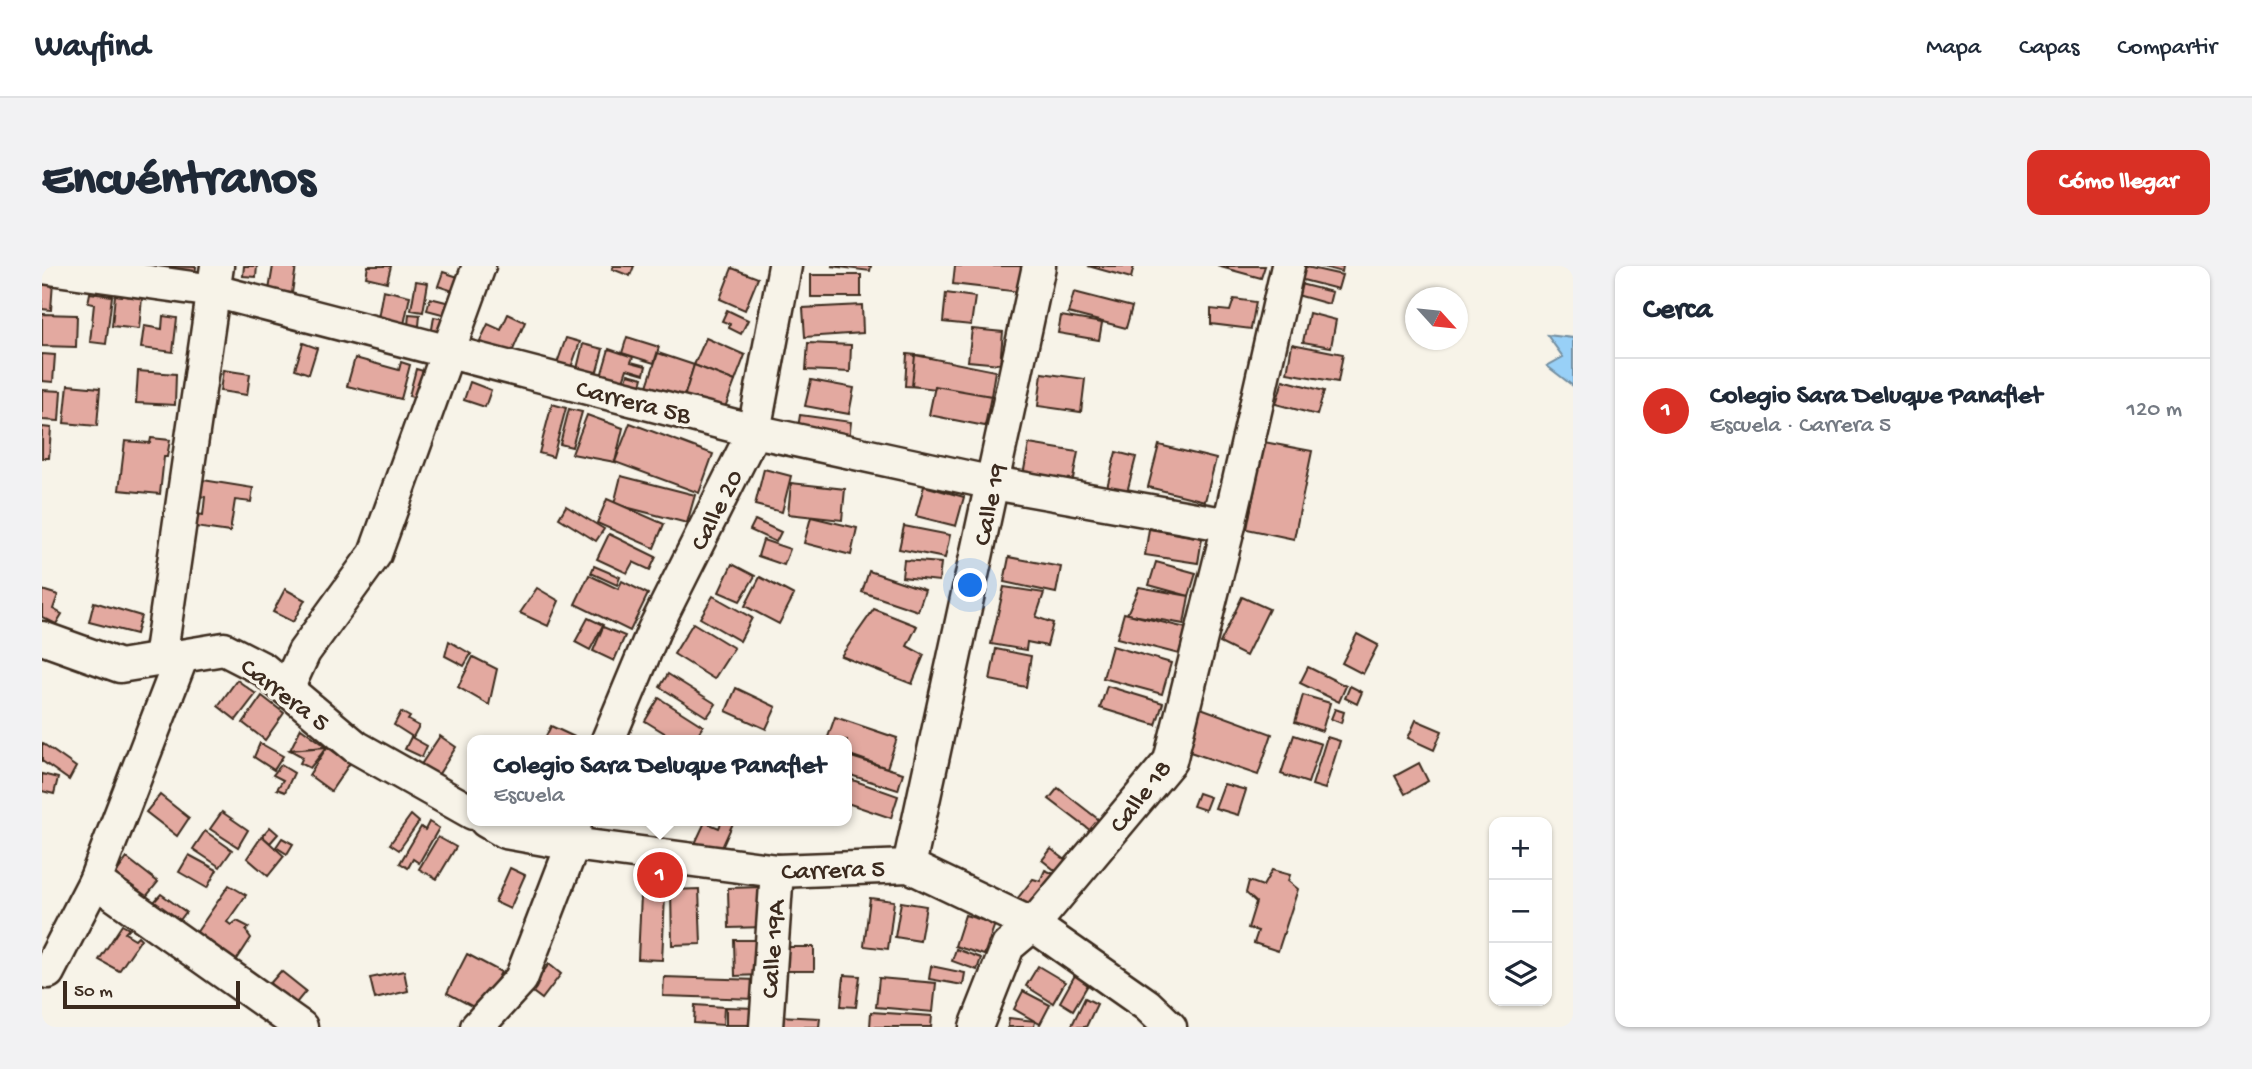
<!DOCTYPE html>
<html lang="es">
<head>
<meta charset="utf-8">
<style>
  body { margin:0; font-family:"Gochi Hand",sans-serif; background:#f2f2f3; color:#1f2937 }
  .controls { position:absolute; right:21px; bottom:21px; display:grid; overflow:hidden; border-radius:14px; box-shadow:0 2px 5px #0004 }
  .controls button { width:63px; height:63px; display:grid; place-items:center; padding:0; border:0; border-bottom:2px solid #e0e1e3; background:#fff; color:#1f2937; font:35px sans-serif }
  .compass { position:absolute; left:1363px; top:21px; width:63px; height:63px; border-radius:50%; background:#fff; box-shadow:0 2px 5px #0004; rotate:117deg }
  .scale { position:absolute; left:21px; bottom:18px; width:177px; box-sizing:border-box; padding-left:7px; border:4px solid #3b2a1e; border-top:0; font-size:19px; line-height:24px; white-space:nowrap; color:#3b2a1e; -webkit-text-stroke:5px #f7f3e8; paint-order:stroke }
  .you { position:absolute; left:929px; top:320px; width:24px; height:24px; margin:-18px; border:5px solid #fff; border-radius:50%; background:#1a73e8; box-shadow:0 0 0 10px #1a73e833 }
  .badge { display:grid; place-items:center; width:46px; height:46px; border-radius:50%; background:#d93025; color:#fff; font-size:23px; font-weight:700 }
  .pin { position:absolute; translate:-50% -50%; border:4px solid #fff; box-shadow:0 2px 7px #0006 }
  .popup { position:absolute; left:425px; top:469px; width:385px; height:91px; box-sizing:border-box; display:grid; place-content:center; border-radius:14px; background:#fff; filter:drop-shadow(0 2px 5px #0005); font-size:23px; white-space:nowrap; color:#747a83 }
  .popup b { font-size:26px; color:#1f2937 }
  .popup::after { content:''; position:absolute; left:50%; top:100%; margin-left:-14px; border:14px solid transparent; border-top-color:#fff }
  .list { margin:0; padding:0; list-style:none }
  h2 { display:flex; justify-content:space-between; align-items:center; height:91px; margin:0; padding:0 28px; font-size:30px }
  h2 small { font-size:23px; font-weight:400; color:#747a83 }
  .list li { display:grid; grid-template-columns:46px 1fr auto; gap:21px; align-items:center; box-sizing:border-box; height:105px; padding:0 28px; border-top:2px solid #e0e1e3 }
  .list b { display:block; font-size:26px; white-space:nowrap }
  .list p { margin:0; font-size:23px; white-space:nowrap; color:#747a83 }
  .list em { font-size:23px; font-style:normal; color:#747a83 }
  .icon { flex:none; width:38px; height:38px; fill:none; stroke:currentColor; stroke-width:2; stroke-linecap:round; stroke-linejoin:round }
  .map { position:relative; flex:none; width:1531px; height:761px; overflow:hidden; border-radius:14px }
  header { display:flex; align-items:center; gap:42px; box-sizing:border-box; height:98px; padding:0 35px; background:#fff; border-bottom:2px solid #e0e1e3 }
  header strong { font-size:33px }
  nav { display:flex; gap:38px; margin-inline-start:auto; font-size:24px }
  .intro { display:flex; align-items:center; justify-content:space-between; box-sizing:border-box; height:168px; padding:0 42px }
  h1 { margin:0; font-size:49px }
  .button { padding:18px 32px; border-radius:14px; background:#d93025; color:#fff; font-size:24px; font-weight:700 }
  main { display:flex; gap:42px; padding:0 42px }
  aside { flex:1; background:#fff; border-radius:14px; box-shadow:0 2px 5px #0004 }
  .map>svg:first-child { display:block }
</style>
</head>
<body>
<header>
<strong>Wayfind</strong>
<nav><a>Mapa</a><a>Capas</a><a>Compartir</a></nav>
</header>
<div class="intro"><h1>Encuéntranos</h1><a class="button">Cómo llegar</a></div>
<main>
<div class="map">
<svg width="1531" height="761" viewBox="0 0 1531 761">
  <rect width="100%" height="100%" fill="#f7f3e8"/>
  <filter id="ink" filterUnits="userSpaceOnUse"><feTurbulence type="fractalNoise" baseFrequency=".0143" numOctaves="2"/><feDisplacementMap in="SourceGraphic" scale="14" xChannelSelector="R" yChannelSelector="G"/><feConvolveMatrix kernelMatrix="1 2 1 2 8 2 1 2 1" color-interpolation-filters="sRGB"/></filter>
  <g filter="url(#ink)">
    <path fill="#98d0f7" stroke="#738ea0" stroke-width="2" d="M1505,69L1531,72V120L1505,100L1521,91Z"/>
    <g fill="#e3a9a0" stroke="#3b2a1e" stroke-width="2">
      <path d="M124,0L154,1L152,14L122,9Z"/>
      <path d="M202,0H215L214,11L201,10Z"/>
      <path d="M231,0H254L250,27L227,24Z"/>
      <path d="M326,0H349L345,16L324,11Z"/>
      <path d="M571,0H592L588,10L570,3Z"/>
      <path d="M789,0H829L828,5Z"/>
      <path d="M913,0H981L978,26L911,18Z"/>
      <path d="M1046,0H1092L1089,12Z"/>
      <path d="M1175,0H1223L1219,12Z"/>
      <path d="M1260,0L1300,9L1296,23L1257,13Z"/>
      <path d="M1278,0H1301L1300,6Z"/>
      <path d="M690,2L716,12L703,44L678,33Z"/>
      <path d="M401,6L419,12L414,26L396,20Z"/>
      <rect x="769" y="9" width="50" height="22"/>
      <path d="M374,15L386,17L381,46L369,44Z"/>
      <path d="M0,16H11L9,44L0,43Z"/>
      <path d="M1258,18L1290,26L1287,38L1255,29Z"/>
      <path d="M341,24L368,30L361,63L335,58Z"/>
      <path d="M1032,26L1090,41L1084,62L1026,47Z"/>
      <path d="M48,27L70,30L64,78L48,76L52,38L46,37Z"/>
      <path d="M904,27L933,31L929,59L901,56Z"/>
      <path d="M73,29L100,32L97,63L70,60Z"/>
      <path d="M388,32L408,37L404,49L385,44Z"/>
      <path d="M1192,33L1214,36L1209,63L1169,58V43L1188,45Z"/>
      <path d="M820,39L821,67L763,71L761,42Z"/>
      <path d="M685,44L706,54L699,68L687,62L688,58L680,55Z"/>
      <path d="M1267,47L1294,54L1289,81L1261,76Z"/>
      <path d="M0,48L35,49L34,81L0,80Z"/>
      <path d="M367,48L378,49L377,60L366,59Z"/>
      <path d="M466,48L483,56L468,91L437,77L446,58L459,64Z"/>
      <path d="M121,50L135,52L131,86L99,82L102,60L120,63Z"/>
      <path d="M1019,50L1060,57L1057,74L1016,67Z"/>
      <path d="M392,51L408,54L405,71L389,69Z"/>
      <path d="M930,63L961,66L958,98L926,95Z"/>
      <path d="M585,71L617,81L612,97L580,87Z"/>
      <path d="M524,72L538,76L526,110L512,106Z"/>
      <path d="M664,72L703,89L693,115L652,99Z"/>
      <path d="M261,77L275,82L267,108L253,103Z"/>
      <path d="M766,77L809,79L808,106L764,104Z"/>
      <path d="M541,78L561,83L552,116L533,111Z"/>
      <path d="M1250,78L1301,88L1296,116L1245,107Z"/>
      <path d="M567,83L591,91L589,96L604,100L602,108L585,103L578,124L557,117Z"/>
      <path d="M616,87L652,99L640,138L603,126Z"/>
      <path d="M0,88L13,89L11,116L0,115Z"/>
      <path d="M865,88L883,90L881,121L863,120Z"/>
      <path d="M873,89L953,105L949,130L870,120Z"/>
      <path d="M313,92L357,104L359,96L368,99L359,133L305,120Z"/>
      <path d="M652,99L693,115L679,152L640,138Z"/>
      <path d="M374,103L389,107L383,134L367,130Z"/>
      <path d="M181,104L208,108L205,129L178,125Z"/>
      <path d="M96,105L134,108L133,139L94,137Z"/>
      <path d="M1000,107L1043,113L1039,146L996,140Z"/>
      <path d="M586,108L601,112L597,126L582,121Z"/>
      <path d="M769,114L812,122L807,148L763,140Z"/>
      <path d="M1241,114L1282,125L1275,149L1234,138Z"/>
      <path d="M428,116L449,124L443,141L422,134Z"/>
      <path d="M26,119L58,122L55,160L22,157Z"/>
      <path d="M893,120L949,130L943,160L887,149Z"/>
      <path d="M0,124L19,125L17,155L0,154Z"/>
      <path d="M510,138L524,142L511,191L497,187Z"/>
      <path d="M527,143L540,146L530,181L518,178Z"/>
      <path d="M545,149L581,162L573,196L530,188Z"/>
      <path d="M758,149L809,156L807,174L755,168Z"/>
      <path d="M588,157L671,188L657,227L573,196Z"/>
      <path d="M0,161L9,162L7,192H0Z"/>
      <path d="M109,172L128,174L125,191H122L118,228L77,224L83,175L108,177Z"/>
      <path d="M1222,176L1270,185L1252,273L1205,263Z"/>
      <path d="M987,178L1036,186L1030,218L981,209Z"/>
      <path d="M1117,179L1174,193L1163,235L1106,221Z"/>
      <path d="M1074,186L1094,191L1084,230L1064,225Z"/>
      <path d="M722,203L749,210L740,246L713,239Z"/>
      <path d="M579,210L653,229L645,257L572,238Z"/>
      <path d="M161,214L211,222L209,236L193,234L188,266L153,261L155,248L161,249L163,231L158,230Z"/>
      <path d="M749,217L803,223L800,254L746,248Z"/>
      <path d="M882,220L922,231L914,260L874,250Z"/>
      <path d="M565,233L622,258L612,282L555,257Z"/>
      <path d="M524,240L562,263L554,275L517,252Z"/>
      <path d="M769,251L815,262L809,289L762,277Z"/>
      <path d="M713,254L739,266L734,276L708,264Z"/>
      <path d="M862,260L908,269L903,292L857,283Z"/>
      <path d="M1107,263L1160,272L1156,297L1103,289Z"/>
      <path d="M567,268L614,291L608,304L591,296L585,307L555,293Z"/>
      <path d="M721,274L748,283L742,299L716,290Z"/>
      <path d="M967,291L1019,301L1014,327L962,316Z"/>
      <path d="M862,294L899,297L897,315L860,311Z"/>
      <path d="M1114,296L1154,307L1147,330L1107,319Z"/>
      <path d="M690,298L713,310L698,335L677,326Z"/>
      <path d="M552,300L578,311L575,319L549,307Z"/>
      <path d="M827,305L883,324L876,345L820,326Z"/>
      <path d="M547,309L576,323L580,315L606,328L588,365L533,338Z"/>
      <path d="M718,311L752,329L737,358L703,340Z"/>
      <path d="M962,321L1002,327L994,351L1011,357L1005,380L985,376L984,384L949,378Z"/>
      <path d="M1097,321L1147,330L1142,358L1085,348Z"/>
      <path d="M495,322L517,335L506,360L478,347Z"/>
      <path d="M243,323L263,334L251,356L231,346Z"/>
      <path d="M0,324L16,329L11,343L20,348L14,358L0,351Z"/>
      <path d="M671,330L710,352L698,375L658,352Z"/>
      <path d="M1200,331L1227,343L1204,390L1178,377Z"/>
      <path d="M52,336L99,350L94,368L47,356Z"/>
      <path d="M832,343L875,360L865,380L882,389L870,418L799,390Z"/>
      <path d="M1082,347L1144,362L1137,388L1075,372Z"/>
      <path d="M546,352L561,359L548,384L533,376Z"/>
      <path d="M651,357L692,382L672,413L632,388Z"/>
      <path d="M561,361L583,370L572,395L551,385Z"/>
      <path d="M1315,368L1336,379L1321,408L1300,397Z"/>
      <path d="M407,375L429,388L422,400L403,390Z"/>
      <path d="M1070,380L1129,397L1120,428L1061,412Z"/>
      <path d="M954,383L989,390L984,421L948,414Z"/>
      <path d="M431,391L455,403L447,439L416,421Z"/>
      <path d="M1266,401L1304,420L1297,436L1258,417Z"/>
      <path d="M626,408L674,438L665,451L618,421Z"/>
      <path d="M195,414L214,428L194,454L176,440Z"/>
      <path d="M1065,420L1121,437L1114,459L1058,442Z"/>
      <path d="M1308,420L1320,426L1315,438L1303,432Z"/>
      <path d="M694,422L734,441L724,463L684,445Z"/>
      <path d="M1261,429L1288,437L1280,465L1253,456Z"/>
      <path d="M220,430L242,447L223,474L201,457Z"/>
      <path d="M617,432L661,460L652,474H634L603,455Z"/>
      <path d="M1156,441L1230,468L1216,509L1148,486Z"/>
      <path d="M1293,443L1302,446L1299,457L1289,453Z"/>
      <path d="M359,446L368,451L366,454L377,460L371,471L352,459Z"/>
      <path d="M793,451L855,472L845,502L805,488V474H785Z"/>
      <path d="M1374,454L1400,465L1392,484L1366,472Z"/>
      <path d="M509,460L539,474H502Z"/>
      <path d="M259,462L285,481L248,484Z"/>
      <path d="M1252,469L1279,478L1266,517L1239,508Z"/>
      <path d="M398,470L414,481L393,514L376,503Z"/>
      <path d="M369,471L385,480L380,491L363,483Z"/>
      <path d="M1285,471L1298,475L1283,523L1270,519Z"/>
      <path d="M0,477L34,501L27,514L0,495Z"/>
      <path d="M218,477L241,490L232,504L212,491Z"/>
      <path d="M285,481L308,497L289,525L267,509Z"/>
      <path d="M285,481L268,502L258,497L261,491L248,484Z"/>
      <path d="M806,490L861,507L856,524L805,508Z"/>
      <path d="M1377,497L1386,515L1363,528L1353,510Z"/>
      <path d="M239,499L252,507L243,526L235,523L241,514L231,509Z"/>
      <path d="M0,508L16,512L12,528L0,525Z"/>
      <path d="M805,512L856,530L849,552L805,537Z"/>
      <path d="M1182,518L1204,524L1196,549L1173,542Z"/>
      <path d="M1016,522L1065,560L1057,571L1007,533Z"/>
      <path d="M1156,527L1168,531L1163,544L1151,540Z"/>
      <path d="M118,529L147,552L135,570L104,546Z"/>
      <path d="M180,546L206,564L196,581L168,563Z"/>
      <path d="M369,549L377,556L357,584L348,578Z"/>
      <path d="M680,555H692L674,595L650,584L663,556L677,562Z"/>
      <path d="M387,556L397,562L377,597L371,593L366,602L358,597L379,561L383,564Z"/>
      <path d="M228,561L236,568L228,577L220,570Z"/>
      <path d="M163,565L190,584L178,601L151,583Z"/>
      <path d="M220,570L242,590L226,610L205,592Z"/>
      <path d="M396,571L414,581L395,613L377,603Z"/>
      <path d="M240,572L251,578L245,588L234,581Z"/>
      <path d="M1009,583L1033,601L1024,613L1000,594Z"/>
      <path d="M147,589L175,604L165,622L137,606Z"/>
      <path d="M85,592L116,616L99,637L67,617Z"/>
      <path d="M468,602L483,609L468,643L453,636Z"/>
      <path d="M1003,604L1024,613L995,649L975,633L991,613L998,615Z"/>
      <path d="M1230,604L1248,609L1246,615L1256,623L1236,685L1212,677L1216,665L1206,662L1214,636L1204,627L1207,615L1221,620Z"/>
      <path d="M187,619L204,629L185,656L189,659L195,655L207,661L204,665L209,672L190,701L150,673Z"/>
      <path d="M720,621L722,661L687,662L686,622Z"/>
      <path d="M657,623L659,678L630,679L629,624Z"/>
      <path d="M119,628L144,646L130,665L103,646Z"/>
      <path d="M599,629L623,630L620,694L596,693Z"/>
      <path d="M828,632L852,635L846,683L822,680Z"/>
      <path d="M859,636L884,640L878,675L853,671Z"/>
      <path d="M923,649L953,658L942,689L913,680Z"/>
      <path d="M80,659L87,663L83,667L93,673L96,670L99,673L77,705L57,694Z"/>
      <path d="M692,674H718V709L693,710Z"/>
      <rect x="737" y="681" width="35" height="24"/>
      <path d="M914,683L939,692L935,704L910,695Z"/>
      <path d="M425,688L459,706L439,745L405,727Z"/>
      <path d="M507,698L519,708L500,733L488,724Z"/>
      <path d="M889,700L923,707L921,719L887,713Z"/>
      <path d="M996,700L1023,716L1011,737L984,720Z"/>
      <path d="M239,705L264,725L250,742L225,721Z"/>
      <path d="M362,705L366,725L333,733L328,712Z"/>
      <path d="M802,709L818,710L814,741L799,740Z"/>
      <path d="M1033,709L1047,717L1031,744L1018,736Z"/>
      <path d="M622,711L716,714L715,733L621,730Z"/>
      <path d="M837,712L894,717L891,746L834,741Z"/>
      <path d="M981,725L1008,739L998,758L972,743Z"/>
      <path d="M1043,732L1055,738L1044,761H1029Z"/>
      <path d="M653,739L682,741L681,759L652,757Z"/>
      <path d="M684,741L715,742V759H684Z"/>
      <path d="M829,746L890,750L889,761H828Z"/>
      <path d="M735,750L778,752L777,761H734Z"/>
      <path d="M967,752L993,755L992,761H966Z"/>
    </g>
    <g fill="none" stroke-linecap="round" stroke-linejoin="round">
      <defs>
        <g id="minor">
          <path d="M0,1L172,25L712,165L951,217L1187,259"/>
          <path d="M0,372L78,400L182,383L221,403L314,481L431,547"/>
          <path d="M118,393L175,0"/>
          <path d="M245,423L262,386L333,288L437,0"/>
          <path d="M566,474L612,364L712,165L743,0"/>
          <path d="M444,555L463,566L531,578L735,605L867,600L991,659L1105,739L1128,761"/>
          <path d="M867,600L997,0"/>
          <path d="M53,615L259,761"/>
          <path d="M6,706L53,615L140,390"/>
          <path d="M435,761L479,713L531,578L533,555"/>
          <path d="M724,761L735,605"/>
          <path d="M934,761L966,680L991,659L1128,495L1187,259L1246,0"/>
        </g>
      </defs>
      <use href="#minor" stroke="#3b2a1e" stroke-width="37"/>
      <use href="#minor" stroke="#f7f3e8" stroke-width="32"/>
    </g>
  </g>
  <g text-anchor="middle" stroke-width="7" stroke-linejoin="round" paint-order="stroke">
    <g font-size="26" fill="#3b2a1e" stroke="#f7f3e8">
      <text transform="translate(592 134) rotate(14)" y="9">Carrera 5B</text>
      <text transform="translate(946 238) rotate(-78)" y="9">Calle 19</text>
      <text transform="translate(673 243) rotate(-63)" y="9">Calle 20</text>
      <text transform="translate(244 427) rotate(37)" y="9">Carrera 5</text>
      <text transform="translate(1097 529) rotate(-52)" y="9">Calle 18</text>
      <text transform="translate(791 602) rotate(-2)" y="9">Carrera 5</text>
      <text transform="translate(729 683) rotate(-86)" y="9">Calle 19A</text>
    </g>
  </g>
</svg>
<div class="controls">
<button>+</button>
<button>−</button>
<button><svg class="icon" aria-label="layers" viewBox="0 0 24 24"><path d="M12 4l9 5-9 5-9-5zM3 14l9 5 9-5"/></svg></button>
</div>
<svg class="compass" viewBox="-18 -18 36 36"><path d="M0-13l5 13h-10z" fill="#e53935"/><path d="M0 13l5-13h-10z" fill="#747a83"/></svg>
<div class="scale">50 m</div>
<div class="you"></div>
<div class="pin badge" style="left:618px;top:609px">1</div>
<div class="popup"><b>Colegio Sara Deluque Panaflet</b>Escuela</div>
</div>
<aside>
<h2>Cerca<small></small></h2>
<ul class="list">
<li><span class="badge">1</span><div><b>Colegio Sara Deluque Panaflet</b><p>Escuela · Carrera 5</p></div><em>120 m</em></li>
</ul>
</aside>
</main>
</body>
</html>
